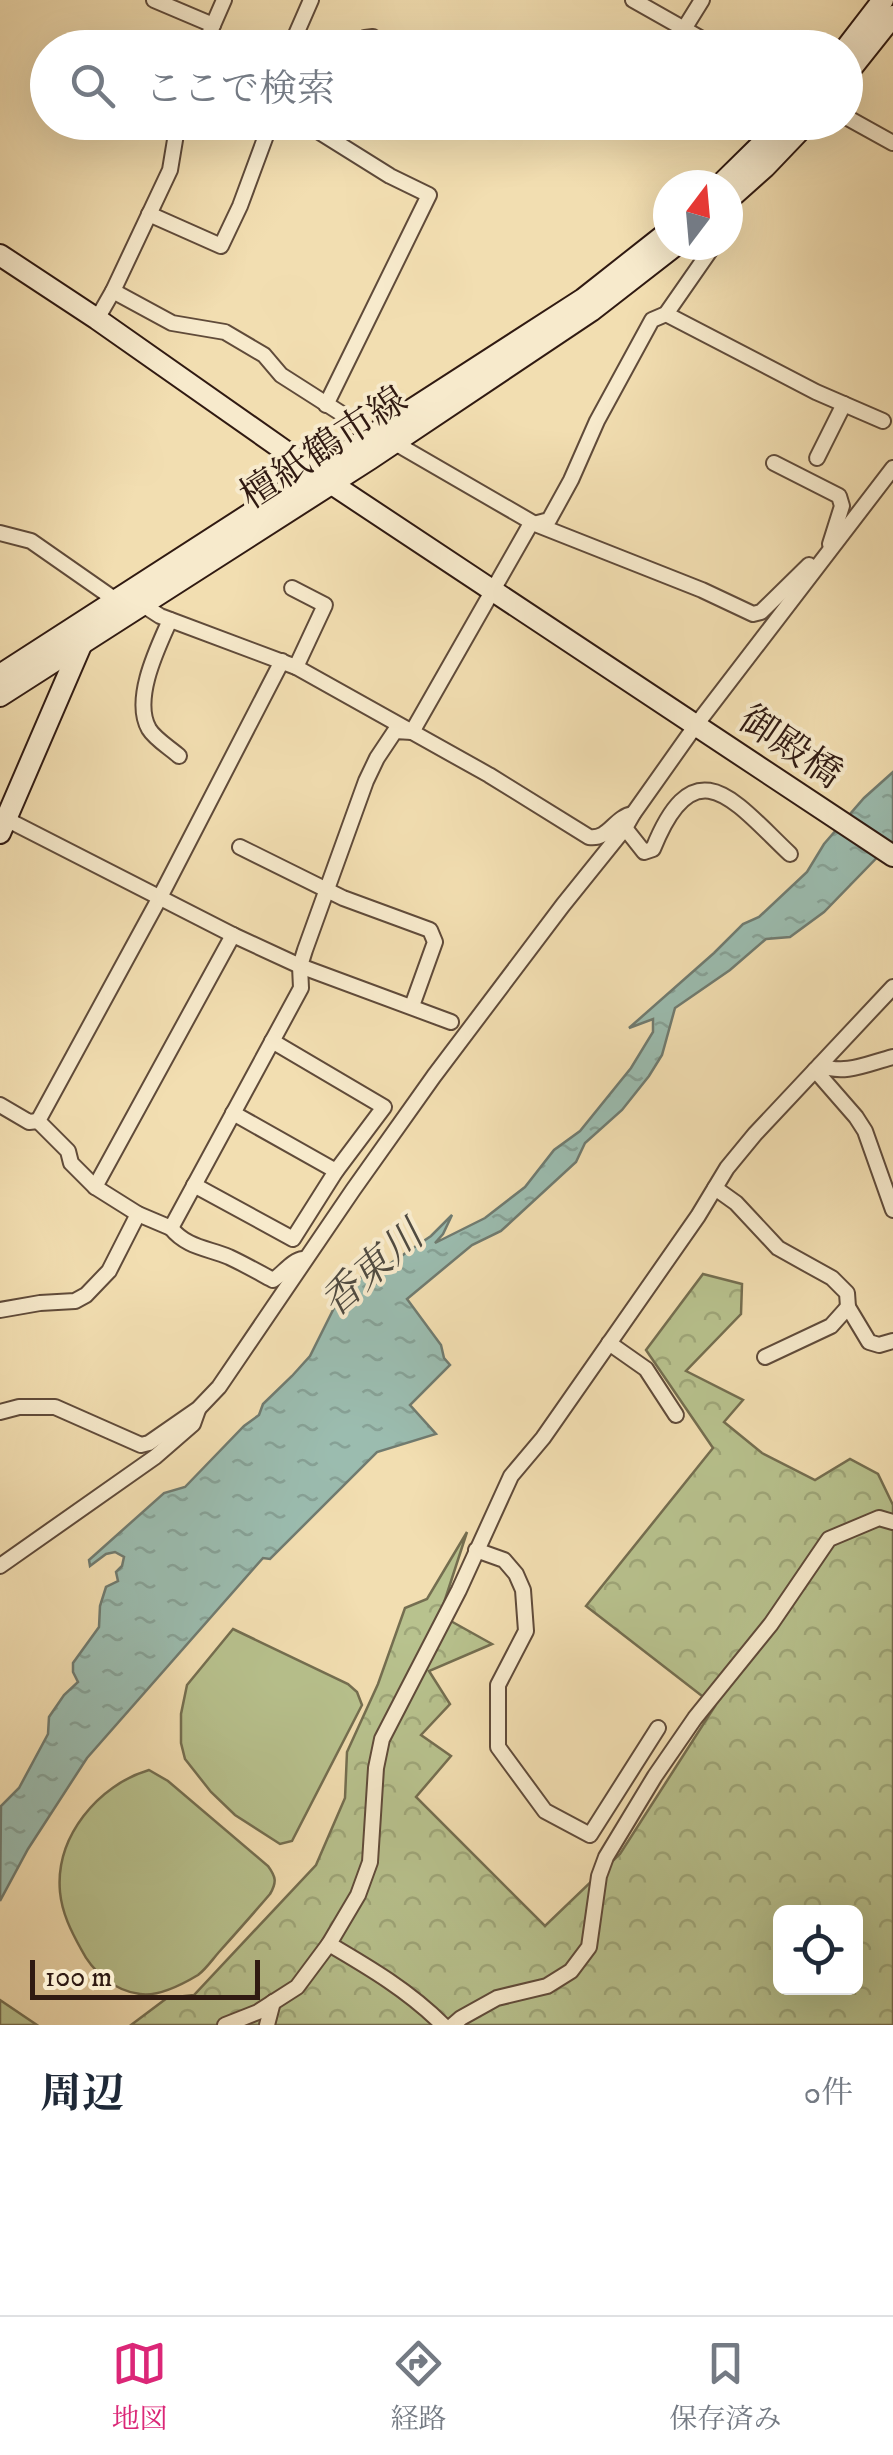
<!DOCTYPE html>
<html lang="ja">
<head>
<meta charset="utf-8">
<style>
  body { margin:0; font-family:"IM FELL DW Pica","Noto Serif JP",serif; background:#f6f6f7; color:#1f2937 }
  .controls { position:absolute; right:30px; bottom:30px; display:grid; overflow:hidden; border-radius:15px; box-shadow:0 10px 40px #0002 }
  .controls button { width:90px; height:90px; display:grid; place-items:center; padding:0; border:0; border-bottom:2px solid #e0e1e3; background:#fff; color:#1f2937; font:50px sans-serif }
  .compass { position:absolute; left:653px; top:170px; width:90px; height:90px; border-radius:50%; background:#fff; box-shadow:0 10px 40px #0002; rotate:16deg }
  .scale { position:absolute; left:30px; bottom:25px; width:230px; box-sizing:border-box; padding-left:10px; border:5px solid #301a12; border-top:0; font-size:28px; line-height:35px; white-space:nowrap; color:#301a12; -webkit-text-stroke:8px #f7eacc; paint-order:stroke }
  .list { margin:0; padding:0; list-style:none }
  h2 { display:flex; justify-content:space-between; align-items:center; height:130px; margin:0; padding:0 40px; font-size:42px }
  h2 small { font-size:32px; font-weight:400; color:#747a83 }
  .icon { flex:none; width:55px; height:55px; fill:none; stroke:currentColor; stroke-width:2; stroke-linecap:round; stroke-linejoin:round }
  .map { position:relative; flex:none; width:893px; height:2025px; overflow:hidden }
  .search { position:absolute; background:#fff; box-shadow:0 10px 40px #0002; left:30px; right:30px; top:30px; height:110px; display:flex; align-items:center; gap:25px; box-sizing:border-box; padding:0 35px; border-radius:55px; color:#747a83; font-size:38px }
  .sheet { height:290px; background:#fff }
  nav { display:flex; justify-content:space-around; align-items:center; box-sizing:border-box; height:140px; border-top:2px solid #e0e1e3; background:#fff; font-size:28px; color:#747a83 }
  nav a { display:grid; justify-items:center; gap:5px }
  nav .on { color:#db2777 }
  .map>svg:first-child { display:block }
</style>
</head>
<body>
<div class="map">
<svg width="893" height="2025" viewBox="0 0 893 2025">
  <defs>
    <pattern id="forest-crowns" width="20" height="18" patternUnits="userSpaceOnUse" patternTransform="scale(2.5)"><rect width="20" height="18" fill="#b8c28e"/><path d="M2 6a3 3 0 1 1 6 0M12 15a3 3 0 1 1 6 0" fill="none" stroke="#9ea679"/></pattern>
    <pattern id="water-ripples" width="26" height="14" patternUnits="userSpaceOnUse" patternTransform="scale(2.5)"><rect width="26" height="14" fill="#9bbcaf"/><path d="M2 4q2-2 4 0t4 0M15 11q2-2 4 0t4 0" fill="none" stroke="#86a196"/></pattern>
  </defs>
  <rect width="100%" height="100%" fill="#f2deb1"/>
  <filter id="stains"><feTurbulence type="fractalNoise" baseFrequency=".002" numOctaves="4"/><feColorMatrix values="0 0 0 0 .2 0 0 0 0 .09 0 0 0 0 .02 0 0 0 .5 -.17"/></filter>
  <radialGradient id="worn" r=".72"><stop offset=".6" stop-color="#630" stop-opacity="0"/><stop offset="1" stop-color="#630" stop-opacity=".3"/></radialGradient>
  <path fill="url(#forest-crowns)" stroke="#746e50" stroke-width="2.5" fill-rule="evenodd" d="M703,1274L742,1284L741,1314L686,1371L743,1400L724,1422L762,1453L815,1480L850,1459L878,1474L893,1505V2025H131L167,1998L194,1995L316,1865L345,1798L347,1752L378,1684L405,1608L427,1599L467,1532L440,1615L492,1644L429,1671L450,1704L421,1735L451,1756L416,1797L545,1926L620,1854L715,1706L586,1606L713,1448L646,1350ZM780,1912H856V1988H780Z"/>
  <g fill="#b8c28e" stroke="#746e50" stroke-width="2.5">
    <path d="M233,1629L348,1684L357,1692L362,1705L292,1841L280,1844L235,1815L211,1792L185,1759L181,1743V1714L187,1685Z"/>
    <path d="M149,1770L168,1781L268,1866C276,1877 277,1882 270,1894C253,1914 236,1933 219,1952C212,1960 206,1969 198,1975C183,1984 158,1997 140,1994C114,1991 92,1971 81,1949C71,1931 62,1913 60,1892C55,1837 98,1785 149,1770Z"/>
    <path d="M0,2000L37,2025H0Z"/>
  </g>
  <path fill="url(#water-ripples)" stroke="#707b70" stroke-width="2.5" d="M893,772V841L824,912L790,937L766,939L730,970L675,1008L662,1055L649,1076L622,1110L585,1143L576,1162L501,1231L472,1245L407,1299L441,1345L444,1358L450,1365L410,1405L436,1434L377,1452L270,1559L263,1558L87,1758L28,1849L0,1901L1,1806L19,1788L48,1734L49,1717L64,1695L78,1682L73,1672V1663L99,1627L100,1606L106,1587L118,1581L116,1572L122,1566L124,1557L115,1552L106,1554L90,1566L89,1560L164,1493L185,1487L244,1426L259,1415L263,1404L292,1376L310,1356L335,1306L350,1293L359,1279L366,1272L377,1283L391,1263L431,1236L452,1215L443,1234L435,1243L485,1218L525,1187L554,1150L580,1131L631,1068L653,1032V1019L629,1028L714,953L743,924L759,917L807,872L824,844L864,798Z"/>
  <g fill="none" stroke-linecap="round" stroke-linejoin="round">
    <defs>
      <g id="street">
        <path d="M154,0L213,25"/>
        <path d="M633,0L718,48"/>
        <path d="M684,29L702,0"/>
        <path d="M203,48L224,0"/>
        <path d="M290,48L311,0"/>
        <path d="M360,48L365,38L373,37"/>
        <path d="M846,117L893,143"/>
        <path d="M295,122L310,126L390,176L429,195L326,405"/>
        <path d="M149,214L221,246L240,206L271,122"/>
        <path d="M113,291L172,323L225,332L264,355L281,375L375,435"/>
        <path d="M666,314L816,392L883,421"/>
        <path d="M97,319L113,291L170,170L176,134L180,122"/>
        <path d="M395,443L535,524L702,590L753,614L761,612L809,565"/>
        <path d="M817,458L844,404"/>
        <path d="M774,463L839,496L842,506L830,544"/>
        <path d="M0,533L31,541L117,601"/>
        <path d="M292,588L325,605L296,667"/>
        <path d="M143,605L160,616L296,667L489,775L589,837C609,840 614,817 633,814"/>
        <path d="M170,620C158,647 132,699 149,729C155,739 170,748 179,756"/>
        <path d="M282,661L159,899L38,1121L68,1151L71,1163L95,1187L138,1214L171,1228L301,988L300,966L305,950L366,781L377,758L395,731L412,732L530,525L549,520L571,480L597,421L652,320L666,314L714,245"/>
        <path d="M6,819L233,935L300,966L451,1022"/>
        <path d="M625,828L644,852L653,849C695,744 735,802 790,854"/>
        <path d="M240,847L343,898L430,930L435,942L412,1006"/>
        <path d="M820,1065C844,1076 869,1063 893,1057"/>
        <path d="M815,1070L856,1117L865,1131L893,1210"/>
        <path d="M0,1105L29,1122L38,1121"/>
        <path d="M233,1113L336,1171"/>
        <path d="M194,1185L293,1239L336,1171L384,1107L272,1041"/>
        <path d="M95,1187L233,935"/>
        <path d="M715,1188L736,1203L778,1248L832,1278L847,1293L848,1307L869,1342L879,1345L893,1341"/>
        <path d="M171,1228C186,1247 207,1248 229,1257C244,1264 258,1272 273,1280C283,1274 292,1260 303,1259"/>
        <path d="M0,1310L40,1303L75,1301L86,1295L109,1271L138,1214"/>
        <path d="M609,1343L646,1369L676,1415"/>
        <path d="M765,1357L831,1326L848,1307"/>
        <path d="M0,1412L19,1407H55L141,1445L149,1443L198,1409L219,1387L353,1190L434,1076L563,905L625,828L633,814L696,725L893,468"/>
        <path d="M476,1550L504,1560L516,1574L523,1590L526,1631L498,1685V1747L545,1811L590,1835L658,1728"/>
        <path d="M0,1566L155,1457L193,1424L198,1410"/>
        <path d="M329,1944C370,1968 409,1991 443,2025"/>
        <path d="M225,2025L258,2012L297,1987L329,1944L358,1895L370,1862L376,1768L382,1739L459,1590L511,1476L543,1438L698,1216L727,1168L755,1134L893,987"/>
        <path d="M267,2025L273,2002"/>
        <path d="M453,2025L461,2018L497,1998L547,1986L571,1971L589,1947L599,1876L606,1857L655,1776L695,1718L771,1624L829,1539L879,1518L893,1522"/>
      </g>
      <g id="secondary">
        <path d="M846,48L883,0"/>
        <path d="M846,75L893,16"/>
        <path d="M720,185L784,122"/>
        <path d="M728,200L765,167L808,122"/>
        <path d="M0,255L97,319L332,484L893,856"/>
        <path d="M0,675L583,299L668,232"/>
        <path d="M0,696L370,459L591,311L676,245"/>
        <path d="M0,833L82,643"/>
      </g>
    </defs>
    <use href="#street" stroke="#604b3a" stroke-width="18"/>
    <use href="#secondary" stroke="#301a12" stroke-width="24"/>
    <use href="#street" stroke="#f7eacc" stroke-width="14"/>
    <use href="#secondary" stroke="#f7eacc" stroke-width="20"/>
  </g>
  <g text-anchor="middle" stroke-width="8" stroke-linejoin="round" paint-order="stroke">
    <g font-size="38" fill="#301a12" stroke="#f7eacc">
      <text transform="translate(323 447) rotate(-33)" y="13">檀紙鶴市線</text>
      <text transform="translate(791 746) rotate(34)" y="13">御殿橋</text>
    </g>
    <g font-size="40" font-style="italic" fill="#504b41" stroke="#f7eacc">
      <text transform="translate(371 1268) rotate(-41)" y="14">香東川</text>
    </g>
  </g>
  <rect width="100%" height="100%" filter="url(#stains)"/>
  <rect width="100%" height="100%" fill="url(#worn)"/>
</svg>
<div class="controls">
<button><svg class="icon" aria-label="locate" viewBox="0 0 24 24"><circle cx="12" cy="12" r="6"/><path d="M12 2v4M12 18v4M2 12h4M18 12h4"/></svg></button>
</div>
<svg class="compass" viewBox="-18 -18 36 36"><path d="M0-13l5 13h-10z" fill="#e53935"/><path d="M0 13l5-13h-10z" fill="#747a83"/></svg>
<div class="scale">100 m</div>
<div class="search"><svg class="icon" aria-label="search" viewBox="0 0 24 24"><circle cx="10" cy="10" r="6"/><path d="M15 15l6 6"/></svg>ここで検索</div>
</div>
<section class="sheet">
<h2>周辺<small>0件</small></h2>
<ul class="list">
</ul>
</section>
<nav>
<a class="on"><svg class="icon" aria-label="map" viewBox="0 0 24 24"><path d="M3 6l6-2 6 2 6-2v14l-6 2-6-2-6 2zM9 4v14M15 6v14"/></svg>地図</a>
<a><svg class="icon" aria-label="directions" viewBox="0 0 24 24"><path d="M12 3l9 9-9 9-9-9zM9 14v-3h6M13 9l2 2-2 2"/></svg>経路</a>
<a><svg class="icon" aria-label="saved" viewBox="0 0 24 24"><path d="M7 4h10v16l-5-4-5 4z"/></svg>保存済み</a>
</nav>
</body>
</html>
